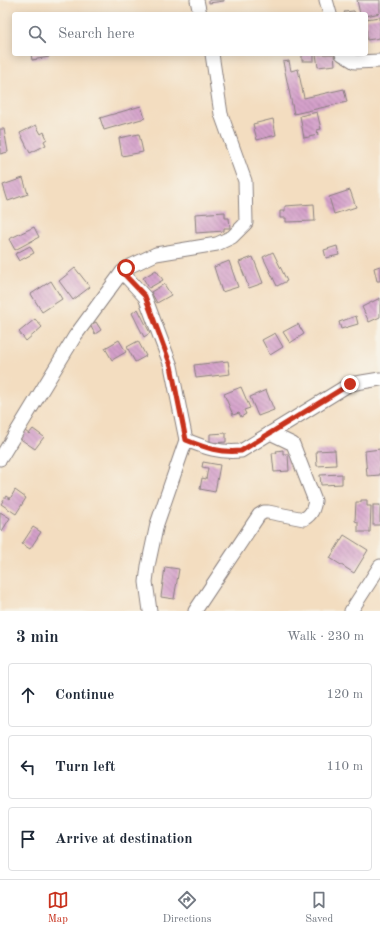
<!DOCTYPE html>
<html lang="en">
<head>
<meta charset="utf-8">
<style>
  body { margin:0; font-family:"Old Standard TT",serif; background:#f6f6f7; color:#1f2937 }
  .stop { position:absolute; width:12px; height:12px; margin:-9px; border:3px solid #c8321e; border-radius:50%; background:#fff }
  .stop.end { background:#c8321e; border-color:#fff; box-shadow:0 1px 4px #0008 }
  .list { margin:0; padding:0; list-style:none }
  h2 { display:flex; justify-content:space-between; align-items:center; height:52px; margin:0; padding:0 16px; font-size:17px }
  h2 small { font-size:13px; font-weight:400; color:#747a83 }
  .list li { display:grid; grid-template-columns:26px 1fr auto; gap:12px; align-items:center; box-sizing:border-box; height:64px; margin:0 8px 8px; padding:0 8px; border:1px solid #e0e1e3; border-radius:4px }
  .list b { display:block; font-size:15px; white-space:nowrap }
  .list em { font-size:13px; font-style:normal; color:#747a83 }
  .icon { flex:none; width:22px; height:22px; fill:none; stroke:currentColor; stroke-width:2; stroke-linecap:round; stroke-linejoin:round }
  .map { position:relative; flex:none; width:380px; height:611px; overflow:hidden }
  .search { position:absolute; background:#fff; box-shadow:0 2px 10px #0003; left:12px; right:12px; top:12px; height:44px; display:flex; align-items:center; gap:10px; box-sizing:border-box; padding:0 14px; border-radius:4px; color:#747a83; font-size:15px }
  .sheet { height:268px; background:#fff }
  nav { display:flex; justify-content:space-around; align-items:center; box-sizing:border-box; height:56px; border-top:1px solid #e0e1e3; background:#fff; font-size:11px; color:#747a83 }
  nav a { display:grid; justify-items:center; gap:2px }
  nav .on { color:#c8321e }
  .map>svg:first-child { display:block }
</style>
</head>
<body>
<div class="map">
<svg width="380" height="611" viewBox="0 0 380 611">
  <defs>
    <pattern id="building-back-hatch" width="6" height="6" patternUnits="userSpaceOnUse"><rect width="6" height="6" fill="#d4a0ca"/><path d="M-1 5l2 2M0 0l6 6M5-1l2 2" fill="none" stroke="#ac82a5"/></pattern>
  </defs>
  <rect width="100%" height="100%" fill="#f7f3e8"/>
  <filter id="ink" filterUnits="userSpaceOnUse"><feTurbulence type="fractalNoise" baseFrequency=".025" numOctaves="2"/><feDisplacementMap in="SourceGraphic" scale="8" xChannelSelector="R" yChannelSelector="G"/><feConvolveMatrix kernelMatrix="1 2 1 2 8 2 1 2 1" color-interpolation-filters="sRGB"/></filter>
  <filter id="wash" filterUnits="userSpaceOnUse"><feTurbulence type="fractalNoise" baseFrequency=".012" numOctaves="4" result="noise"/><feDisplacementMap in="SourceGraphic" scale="16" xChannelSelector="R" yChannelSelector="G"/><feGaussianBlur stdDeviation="0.9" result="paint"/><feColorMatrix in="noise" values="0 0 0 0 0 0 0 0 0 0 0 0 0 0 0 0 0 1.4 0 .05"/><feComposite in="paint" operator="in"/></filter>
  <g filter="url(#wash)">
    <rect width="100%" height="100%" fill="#f3ddc0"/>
    <g id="blocks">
      <g fill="url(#building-back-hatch)">
        <path d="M209,0H224V1L209,3Z"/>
        <path d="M357,0H380V13L366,16V14H360Z"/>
        <path d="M354,11L355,14H345L344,12Z"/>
        <path d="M380,17V38L367,40L366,19Z"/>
        <path d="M31,54H48L49,57L32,60Z"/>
        <rect x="302" y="54" width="12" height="7"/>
        <path d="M316,54H334L335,65L318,67Z"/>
        <path d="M289,61L291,71L298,69L304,98L344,89L347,102L294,114L283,62Z"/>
        <path d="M141,106L145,118L104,130L100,118Z"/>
        <path d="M317,112L321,129L317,130L318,135L304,138L300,116Z"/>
        <path d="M273,119L276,135L257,140L253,124Z"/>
        <path d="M36,125L41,134L44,132L47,139L44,141L46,145L30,153L20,133Z"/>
        <path d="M0,129H4L8,152L0,154Z"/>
        <path d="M139,134L143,152L122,156L119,138Z"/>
        <path d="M23,178L28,194L8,201L3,185Z"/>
        <path d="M350,190L356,207L334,214L329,197Z"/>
        <path d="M314,204L315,221L286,222V218H280V211H285V206Z"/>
        <path d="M225,212V218H229L230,228H224V231L196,233L195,214Z"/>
        <path d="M34,227L39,237L15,250L9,239Z"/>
        <path d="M30,246L34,253L19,261L15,254Z"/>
        <path d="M337,246L339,255L326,258L324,250Z"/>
        <path d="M273,252L287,281L277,286L263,257Z"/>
        <path d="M253,257L263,283L249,288L239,262Z"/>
        <path d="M229,261L238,287L222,292L214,267Z"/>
        <path d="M380,266V281H377L374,268Z"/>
        <path d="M75,268L90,287L73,300L59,281Z"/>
        <path d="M156,270L163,280L149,288L143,278Z"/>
        <path d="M51,281L62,299L42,312L31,294Z"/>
        <path d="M164,284L171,295L157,303L151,292Z"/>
        <path d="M380,298V317L369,322L362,307Z"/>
        <path d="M138,309L150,333L144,337L132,313Z"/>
        <path d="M356,316L358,324L341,329L339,322Z"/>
        <path d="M35,319L42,327L26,341L19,332Z"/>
        <path d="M96,322L101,330L95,334L90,325Z"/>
        <path d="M298,324L304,334L290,343L283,332Z"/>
        <path d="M275,333L283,347L270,355L262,340Z"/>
        <path d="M119,340L126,352L112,360L105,348Z"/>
        <path d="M138,341L146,356L135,362L127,347Z"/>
        <path d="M228,361L230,374L196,378L194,365Z"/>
        <path d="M241,387L250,408L244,410L246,414L241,417L239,413L233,415L224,394Z"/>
        <path d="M266,390L274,410L258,416L250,397Z"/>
        <path d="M33,429L44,437L35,449L19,438L25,431L29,434Z"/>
        <path d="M226,433V442L210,443V434Z"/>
        <path d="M380,449V475L367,476L365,451Z"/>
        <path d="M283,450V454H288L289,471L274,472L272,453H277L276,451Z"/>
        <path d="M335,450L336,465L317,466L316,451Z"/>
        <path d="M203,462L220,465L215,492L200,489L202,478L206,479L208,468L202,467Z"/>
        <path d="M342,474V484L321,485L320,475Z"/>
        <path d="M15,490L26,498L16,514L1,504L6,496L10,499Z"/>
        <path d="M361,500H367V506H371L370,532H358V522L355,521L356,502H361Z"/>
        <rect x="373" y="505" width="7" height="20"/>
        <path d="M0,512L10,518L2,531L0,530Z"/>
        <path d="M33,527L41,532L30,549L22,544Z"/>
        <path d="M344,535L368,550L354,573L330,558Z"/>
        <path d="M165,567L179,569L174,599L161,597Z"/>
      </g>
    </g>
  </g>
  <g filter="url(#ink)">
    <use href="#blocks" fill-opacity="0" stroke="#8a807e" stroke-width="1"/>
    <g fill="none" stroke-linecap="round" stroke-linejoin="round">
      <defs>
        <g id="minor">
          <path d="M197,0L200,14"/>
          <path d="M326,0L330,14"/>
          <path d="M342,54L355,62L380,61"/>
          <path d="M122,272L126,268L156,254L217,244L232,237L246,223L245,181L221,114L212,54"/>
          <path d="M186,440C206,448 219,453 241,451L350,384L380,379"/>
          <path d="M0,459L75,336L122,272L145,297L171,366L186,440L157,524L148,566L146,582L150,611"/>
          <path d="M195,611L259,515L264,512H268L304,519C312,514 313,510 315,501L293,444L270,433"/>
          <path d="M351,611L380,566"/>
        </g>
      </defs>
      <use href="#minor" stroke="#8a807e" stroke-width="15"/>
      <use href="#minor" stroke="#fff" stroke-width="13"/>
    </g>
  </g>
  <g fill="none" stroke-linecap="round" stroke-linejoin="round" filter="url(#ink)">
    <path stroke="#c8321e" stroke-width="5" d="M126,268L122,272L145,296L171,366L186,440C206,448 219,453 241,451L350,384"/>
  </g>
</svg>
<div class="stop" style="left:126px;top:268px"></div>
<div class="stop end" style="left:350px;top:384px"></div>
<div class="search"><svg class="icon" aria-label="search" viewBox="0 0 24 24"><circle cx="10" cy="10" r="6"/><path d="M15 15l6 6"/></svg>Search here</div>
</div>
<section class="sheet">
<h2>3 min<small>Walk · 230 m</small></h2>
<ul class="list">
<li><svg class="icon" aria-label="ahead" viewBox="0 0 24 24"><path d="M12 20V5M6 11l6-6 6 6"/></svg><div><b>Continue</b></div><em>120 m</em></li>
<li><svg class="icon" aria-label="left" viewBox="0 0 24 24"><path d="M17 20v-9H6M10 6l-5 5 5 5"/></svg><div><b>Turn left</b></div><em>110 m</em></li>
<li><svg class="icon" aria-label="arrive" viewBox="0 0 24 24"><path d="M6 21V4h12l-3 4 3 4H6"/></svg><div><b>Arrive at destination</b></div></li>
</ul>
</section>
<nav>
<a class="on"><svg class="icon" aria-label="map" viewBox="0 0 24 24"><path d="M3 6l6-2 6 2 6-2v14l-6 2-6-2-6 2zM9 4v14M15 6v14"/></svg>Map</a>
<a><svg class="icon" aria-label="directions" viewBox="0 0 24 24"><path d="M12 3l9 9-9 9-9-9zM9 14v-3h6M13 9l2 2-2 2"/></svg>Directions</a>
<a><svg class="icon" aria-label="saved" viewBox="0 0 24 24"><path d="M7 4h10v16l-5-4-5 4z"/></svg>Saved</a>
</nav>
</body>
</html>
